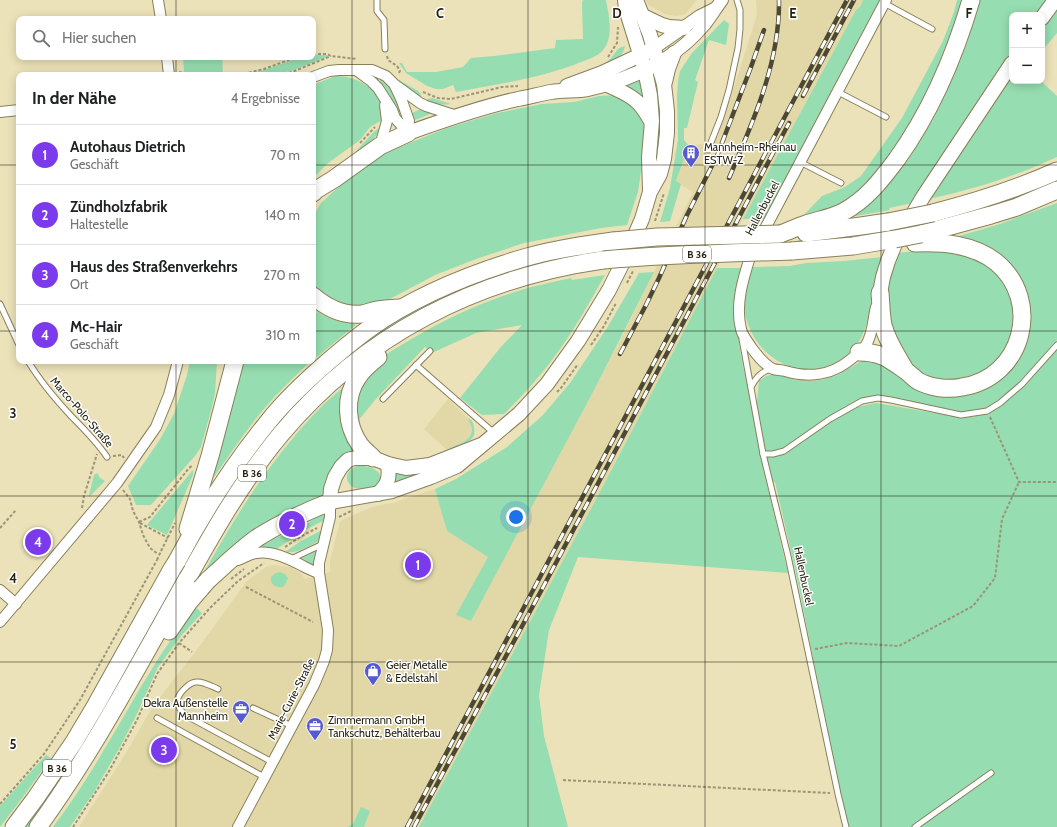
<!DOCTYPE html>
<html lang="de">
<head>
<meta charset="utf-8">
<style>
  body { margin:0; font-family:Cabin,sans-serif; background:#f6f6f6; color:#202124 }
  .controls { position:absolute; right:12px; top:12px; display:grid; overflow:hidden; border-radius:8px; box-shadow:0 2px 10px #0003 }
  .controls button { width:36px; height:36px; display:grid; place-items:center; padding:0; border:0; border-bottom:1px solid #e0e0e0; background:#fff; color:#202124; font:20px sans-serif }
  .you { position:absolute; left:516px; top:517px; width:14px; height:14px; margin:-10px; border:3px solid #fff; border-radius:50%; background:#1a73e8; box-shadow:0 0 0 6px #1a73e833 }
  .badge { display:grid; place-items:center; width:26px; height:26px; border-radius:50%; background:#7c3aed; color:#fff; font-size:13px; font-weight:700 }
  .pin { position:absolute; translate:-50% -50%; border:2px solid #fff; box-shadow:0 1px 4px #0006 }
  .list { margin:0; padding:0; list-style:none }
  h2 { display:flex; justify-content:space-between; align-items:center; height:52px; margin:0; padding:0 16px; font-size:17px }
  h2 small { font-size:13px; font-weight:400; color:#757577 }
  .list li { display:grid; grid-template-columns:26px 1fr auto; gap:12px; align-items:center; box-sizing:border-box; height:60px; padding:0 16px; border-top:1px solid #e0e0e0 }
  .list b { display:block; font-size:15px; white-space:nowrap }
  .list p { margin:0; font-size:13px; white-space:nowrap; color:#757577 }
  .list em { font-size:13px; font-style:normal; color:#757577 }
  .icon { flex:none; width:22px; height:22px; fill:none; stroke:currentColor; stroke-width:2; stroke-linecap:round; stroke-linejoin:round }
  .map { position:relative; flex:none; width:1057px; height:827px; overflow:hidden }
  .search { position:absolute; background:#fff; box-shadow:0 2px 10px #0003; left:16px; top:16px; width:300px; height:44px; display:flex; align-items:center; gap:10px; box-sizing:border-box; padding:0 14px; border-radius:8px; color:#757577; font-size:15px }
  .panel { position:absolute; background:#fff; box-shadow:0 2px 10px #0003; left:16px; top:72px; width:300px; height:292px; border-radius:8px }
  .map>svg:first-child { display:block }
</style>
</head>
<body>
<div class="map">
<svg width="1057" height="827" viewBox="0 0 1057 827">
  <rect width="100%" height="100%" fill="#ebe2b9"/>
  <g fill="#e2d7a6">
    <path d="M646,0H697L685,14L676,16L665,14L648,5Z"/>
    <path d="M756,0H863L860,7L856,10L743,219L600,492L419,827H364L370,811L353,824L347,827H79L126,753L153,706L199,647L247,581L266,567L273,565L291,567L300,572L305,579L330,572V561L340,522L342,520L372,507L396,502L435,489L447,531L488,557L457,615L471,621L593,392L632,317L693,192L676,182L689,146L713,142L730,100L757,15Z"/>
    <path d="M448,399L468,418L471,425L472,430L468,438L464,442L447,450L424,429Z"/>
  </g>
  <g fill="#96ddb1">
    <path d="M583,0H606C609,15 614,38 603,50C597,57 589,59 581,62C542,78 499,84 456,92L453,85L443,89H436L427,86L406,73L399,63H402L407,72H436L463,67L471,58L494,56L555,48L556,40L583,39L582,3Z"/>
    <path d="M863,0H880L847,62L765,219H743L856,10L860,7Z"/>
    <path d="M957,0H967L961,24L909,133L881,173L837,209L802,217L822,196L845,187L861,176L902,118L943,41L954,12Z"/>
    <path d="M979,0H1048L1038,15H1012V53L937,164L913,203L889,208L890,210L856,216L855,214L874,199L893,178L909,159L934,118L963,54L978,9Z"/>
    <path d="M1057,8V33L1042,51V30Z"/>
    <path d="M724,20L729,24L726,45L709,40L695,80L698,82L687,128H684V140L689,146L676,181L681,184L670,221L660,222L670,188L678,139L677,97L678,82L680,71L692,53Z"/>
    <path d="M625,46C623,58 614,60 605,64L612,57L617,50L619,48Z"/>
    <path d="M313,55H327V57L291,71L268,75H243L264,70L301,57H313Z"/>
    <path d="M183,57H222L223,74L200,75L184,72Z"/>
    <path d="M335,76C339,76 343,76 347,77C361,80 376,90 381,103C383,108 383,114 384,119L370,127L360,140L328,163L313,178V85Z"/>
    <path d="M653,76C663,106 663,143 653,173Z"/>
    <path d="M1012,76V81H1041L1057,96V157C1016,176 973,190 929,199Z"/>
    <path d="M394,77L418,91L421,94L420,98L413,94Z"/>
    <path d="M639,78L644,102L618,87Z"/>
    <path d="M382,79L391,88L401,112L397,114L386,89L380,81V80Z"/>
    <path d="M618,95L628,99L642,116L645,131L643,158L638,192L627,225L601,228L524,243L476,259L435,275L388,300L367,308L347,311L313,291V217L321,203L355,172L390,151L447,128L497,113L542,104L574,102L599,96Z"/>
    <path d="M432,98L451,104C442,105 434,105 425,101L428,99Z"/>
    <path d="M421,109L429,112L430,114L415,120L412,113Z"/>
    <path d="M382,126C376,140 367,144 355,152C364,144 371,132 382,126Z"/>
    <path d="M1057,178V183L1014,200L925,226L928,221Z"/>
    <path d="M1057,203V340L1014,389L994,405L984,409L970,412H954L880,397H870L848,405L857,407L876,403L958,417C967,417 977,417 985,414C999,409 1008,399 1018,390C1032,377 1044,363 1057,349V827H847L796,573L775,482L767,484L788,573L578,557L549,630L539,695L544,736L568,827H419L600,492L717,268H742L735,293V315L741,356L751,403L757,401L759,381L766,376L775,374L795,380L809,381L822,380L838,375L863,360L872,358L929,392L1014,364L1025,345L1030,326L1029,305L1024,287L959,238V236L1000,224Z"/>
    <path d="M883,230L880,235L796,243L798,240L826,237Z"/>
    <path d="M609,248L607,252L467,288L452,295L411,316L341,364L186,567L183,564L237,474L292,405L348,354L388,325L442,295L520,266Z"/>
    <path d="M917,251L956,252L975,258L992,268L1003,279L1011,293L1015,311V328L1007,347L997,361L985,371L956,380L941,379L928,376L917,370L905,359L892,337L886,295L889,278L897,253Z"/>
    <path d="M882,257C880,267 877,276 874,286C870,306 869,330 855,347C820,387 762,370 747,321C741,303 746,285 751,267L790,266L806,263L844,261Z"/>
    <path d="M654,272L593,392L471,621L456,615L488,557L447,531L435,489L456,479L507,447L543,415L570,383L607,328L639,273Z"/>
    <path d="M605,275C588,305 571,336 549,364C535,382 520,398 504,414L482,415L460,398L500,348L522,325L476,333L434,352L425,347L376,399L357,422C364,450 396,467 424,459C434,457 443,452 452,447C460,444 471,440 472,430C472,426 469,422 468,418L472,421C474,425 475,430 474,435C470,447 427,463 415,464C402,465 391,462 380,456C364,448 355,432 353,415C352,399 357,384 366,372C377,359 393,350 408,341C443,320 481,302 521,290C537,285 554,282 571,278L572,280Z"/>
    <path d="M313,309C326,319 340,322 355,324L356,325L313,360Z"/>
    <path d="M190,361H217L215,393L212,407L201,447L195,456L151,505H136L128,486L159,441L174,414L187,375Z"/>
    <path d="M244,361H311C295,376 278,392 263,410C245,431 230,455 213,478L212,477L222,445Z"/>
    <path d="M344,387C340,402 337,420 346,434C349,438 353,442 357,446L354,455L327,499L202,576C236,515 273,455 323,405C330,398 337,393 344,387Z"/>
    <path d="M359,465C371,467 387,471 378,486C371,488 363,490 355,488C352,487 350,485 348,482C344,473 352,468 359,465Z"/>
    <path d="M193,470V475L167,535L147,525Z"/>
    <path d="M395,472L417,473L416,476L393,484C396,480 396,477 395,472Z"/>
    <path d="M97,473L100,478L105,481L89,497V495L94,475Z"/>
    <path d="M326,508L325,520L305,530L303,526L310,522L309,517Z"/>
    <path d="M322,530L319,541C309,546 297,554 285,552L301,541Z"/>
    <path d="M287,533L292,539L275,550L254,549L277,534L279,537Z"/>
    <path d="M317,551L314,563L311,565L300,559Z"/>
    <path d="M280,572L285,574L288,578L286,583L283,587C276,588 270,585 271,577L276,573Z"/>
    <path d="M178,573L182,575L105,713L30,827H23Z"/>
    <path d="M196,608L202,613L182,635L158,667L136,716L120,747L94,792L70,827H53C72,802 89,776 105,748C134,701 159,650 196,608Z"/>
    <path d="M46,755L51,758L23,797L0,827V806Z"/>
    <path d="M361,807L370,811L364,827H347L353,824Z"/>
  </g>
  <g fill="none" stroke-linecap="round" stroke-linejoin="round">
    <defs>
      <g id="service">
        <path d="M377,0V11L384,20L385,49"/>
        <path d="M884,3L932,29"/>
        <path d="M838,92L886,117"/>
        <path d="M708,150L721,117L729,90L738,48L740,29V10L737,0"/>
        <path d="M800,162L841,183"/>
        <path d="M0,304L19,345"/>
        <path d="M742,339L763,454L788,556L838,794L846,827"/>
        <path d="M28,361C40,381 56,400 72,417C85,430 97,442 107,457"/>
        <path d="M416,365L494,433"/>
        <path d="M751,387C756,378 761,371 772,369"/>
        <path d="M383,399L430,351"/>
        <path d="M763,454H773L784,451L830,419L862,401L878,398L891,400L961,415L987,411L1000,403L1022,384L1057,345"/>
        <path d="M291,559L323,544"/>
        <path d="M218,689C211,686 203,681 196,682C190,682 180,692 178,698C176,705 181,711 185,715L272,762"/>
        <path d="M253,708L292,726"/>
        <path d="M157,718L264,777"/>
        <path d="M915,827L991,773"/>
      </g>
      <g id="minor">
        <path d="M158,0L161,19"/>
        <path d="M167,57L169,75"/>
        <path d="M356,70L371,81L378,88L392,110L395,118L408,133"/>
        <path d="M313,77L329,71L339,70H372L386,76L394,84L420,103L426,106L457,116"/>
        <path d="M395,86L402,101L409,121L408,133"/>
        <path d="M0,112L19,110"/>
        <path d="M380,146L387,121L385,105"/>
        <path d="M876,307C873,319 873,334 866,345C862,351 856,355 850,360C830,376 809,378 785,371C781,370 776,370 773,369C765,365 756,354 751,347C748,342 742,335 741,329C735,305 743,279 750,257L886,0"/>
        <path d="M238,560C244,558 249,554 256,553C271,550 288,558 301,565C307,568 312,571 319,573"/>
        <path d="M0,590L16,604"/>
        <path d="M0,622L117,483L156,427L169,395L178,361"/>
        <path d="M238,827L314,685L324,661L327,650L328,630L319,573V563L330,517V502"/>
      </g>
      <g id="tertiary">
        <path d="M654,48L700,16L714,9"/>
        <path d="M666,58C681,49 694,37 705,24C711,16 716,8 722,0"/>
      </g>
      <g id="secondary">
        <path d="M625,0L626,9L645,70L650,95L652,121L649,157L650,190"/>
        <path d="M643,16L662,25L669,27L684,28"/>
        <path d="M1042,18L1055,0"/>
        <path d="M665,82L668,69L674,53"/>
        <path d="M606,84C615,89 627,93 635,100C642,105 646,113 651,121"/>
        <path d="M567,86L602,73L649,51"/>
        <path d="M408,133C444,120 481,107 518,99C529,97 540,94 551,92C563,90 576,91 588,89C612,84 636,75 659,63"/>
        <path d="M880,293L883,277L888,261L895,244L923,197L1012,63"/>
        <path d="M481,445L430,465L406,468L388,464L373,458H356L351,459L348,460L341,467L335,477L331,489L330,502L392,491L431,477L457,466L519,414L547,384L578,341L609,290L625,258L642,219L650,192L660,174L664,159L667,133V111L664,84L650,35L636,0"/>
        <path d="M378,494C388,484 390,479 388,464"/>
      </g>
      <g id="trunk">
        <path d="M313,193L316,190L334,179L380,146L408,133"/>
        <path d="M933,213C975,202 1017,189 1057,171"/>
        <path d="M806,233L861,226L888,222"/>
        <path d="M780,234C789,231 797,227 806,224C818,220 831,218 843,212C866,200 882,179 897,159C932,110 954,58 971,0"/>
        <path d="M921,234L991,215L1017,207L1057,190"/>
        <path d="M792,251L853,246L895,239"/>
        <path d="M880,293C881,304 881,315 883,325C887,341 896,354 904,368"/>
        <path d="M313,296C327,308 343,316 362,314C367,313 372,311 377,310C385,309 392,308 400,308"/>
        <path d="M859,352C881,352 889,359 906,371C910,374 914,378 918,381C931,388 948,390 962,387C1023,378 1043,301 996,262C973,244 943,242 915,243"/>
        <path d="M373,458C369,454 364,450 360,445C346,425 344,397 358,377C363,369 371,363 378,357"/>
        <path d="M188,529L210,456L235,361"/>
        <path d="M177,561C203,512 233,465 268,422C286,399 308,379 330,360C343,349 356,338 370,328C417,295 472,273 527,257C555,249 584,245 613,241"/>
        <path d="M208,580C224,566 240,550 257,538C280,523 305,512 330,502"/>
        <path d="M169,631L189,602L201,588"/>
        <path d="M14,827L35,799L74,742L96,705L172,569"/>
        <path d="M38,827C91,754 133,675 177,597C208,541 240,483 281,434C364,335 476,278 603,260"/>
      </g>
    </defs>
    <use href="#service" stroke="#88805a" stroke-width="7"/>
    <use href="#minor" stroke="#88805a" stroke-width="12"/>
    <use href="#tertiary" stroke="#88805a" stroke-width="14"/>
    <use href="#secondary" stroke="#88805a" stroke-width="16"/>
    <use href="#trunk" stroke="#88805a" stroke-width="19"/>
    <g stroke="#9b9476" stroke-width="2" stroke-dasharray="3 2" stroke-linecap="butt">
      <path d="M313,54H327L331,56L357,59"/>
      <path d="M387,56L388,60L397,66L400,71L398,74"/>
      <path d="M608,57L617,43L618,27"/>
      <path d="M179,72L191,75"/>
      <path d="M239,75L264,69L297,57"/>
      <path d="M279,75L292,72L331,56"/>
      <path d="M423,92L438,98L451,99L502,87L518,86"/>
      <path d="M360,143L375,127"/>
      <path d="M655,221L664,193"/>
      <path d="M627,283L633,271"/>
      <path d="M591,345L604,326L616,303"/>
      <path d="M557,392L561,388L578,364"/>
      <path d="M990,417L1019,482H1057"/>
      <path d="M113,456L122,455L124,458"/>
      <path d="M123,490L130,499L133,511L139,522L143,535L150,548L158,554"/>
      <path d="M82,508L84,496L97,454"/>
      <path d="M339,517L351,511"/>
      <path d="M139,522L150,517L189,468L193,465"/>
      <path d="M140,523L168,538"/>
      <path d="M0,528L16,510"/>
      <path d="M285,547L300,537L317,528"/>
      <path d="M161,551L175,523"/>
      <path d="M231,579L244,569"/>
      <path d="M246,587L313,622"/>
      <path d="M179,643L192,652"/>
      <path d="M815,649L847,643L899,646L973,606L995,578L1002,519L1019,482"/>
      <path d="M563,780L830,793"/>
      <path d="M0,804L44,754L80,700L157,560"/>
      <path d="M73,827L108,773L137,720L157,674L179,643L210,608L238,581L264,563"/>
    </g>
    <use href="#service" stroke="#fff" stroke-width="5"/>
    <use href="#minor" stroke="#fff" stroke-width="10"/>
    <use href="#tertiary" stroke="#fff" stroke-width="12"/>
    <use href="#secondary" stroke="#fff" stroke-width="14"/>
    <use href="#trunk" stroke="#fff" stroke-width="17"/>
    <defs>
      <g id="rail">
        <path d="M803,96L854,0"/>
        <path d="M729,178C753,122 780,62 779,0"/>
        <path d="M620,354L646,305L659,278L687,215L717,156L751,67L764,30"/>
        <path d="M407,827L847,0"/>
        <path d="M414,827L541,591L789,123"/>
      </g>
    </defs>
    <use href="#rail" stroke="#4d4833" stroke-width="4.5"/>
    <use href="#rail" stroke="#fff" stroke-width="3" stroke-dasharray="9" stroke-linecap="butt"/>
    <defs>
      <g id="trunk-bridge">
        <path d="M888,222L933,213"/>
        <path d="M895,239L921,234"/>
        <path d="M613,241L657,237L780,234"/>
        <path d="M603,260C666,254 729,253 792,251"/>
        <path d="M172,569L177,561"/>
        <path d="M201,588L208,580"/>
      </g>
    </defs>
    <use href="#trunk-bridge" stroke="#88805a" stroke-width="19" stroke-linecap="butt"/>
    <path stroke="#9b9476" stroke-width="2" stroke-dasharray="3 2" stroke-linecap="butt" d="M157,560L161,551"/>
    <use href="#trunk-bridge" stroke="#fff" stroke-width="17"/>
  </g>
  <path fill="none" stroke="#252212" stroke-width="1" stroke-opacity="0.55" d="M176,0V19M352,0V827M528,0V827M705,0V827M881,0V827M176,57V75M0,165H19M313,165H1057M0,331H19M313,331H1057M176,361V827M0,496H1057M0,662H1057"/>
  <defs>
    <symbol id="building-pin" viewBox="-11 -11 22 30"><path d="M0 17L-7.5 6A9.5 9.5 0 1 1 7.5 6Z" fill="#565ad1" stroke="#fff"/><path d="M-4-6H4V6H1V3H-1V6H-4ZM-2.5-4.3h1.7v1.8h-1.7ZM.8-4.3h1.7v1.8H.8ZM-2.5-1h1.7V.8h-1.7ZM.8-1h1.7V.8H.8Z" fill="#fff"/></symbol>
    <symbol id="shop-pin" viewBox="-11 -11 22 30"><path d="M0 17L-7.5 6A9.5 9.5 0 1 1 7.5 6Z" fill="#565ad1" stroke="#fff"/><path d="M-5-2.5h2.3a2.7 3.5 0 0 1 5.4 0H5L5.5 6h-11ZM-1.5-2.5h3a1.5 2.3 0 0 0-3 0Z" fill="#fff"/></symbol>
    <symbol id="office-pin" viewBox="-11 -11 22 30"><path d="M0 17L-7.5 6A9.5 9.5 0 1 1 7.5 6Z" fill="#565ad1" stroke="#fff"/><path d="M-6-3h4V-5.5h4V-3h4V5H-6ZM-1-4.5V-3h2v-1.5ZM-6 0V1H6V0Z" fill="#fff"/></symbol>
  </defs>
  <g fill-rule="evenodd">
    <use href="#building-pin" x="681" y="143" width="20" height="27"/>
    <use href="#shop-pin" x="363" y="661" width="20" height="27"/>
    <use href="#office-pin" x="231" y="699" width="20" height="27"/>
    <use href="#office-pin" x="305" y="716" width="20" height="27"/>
  </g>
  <g text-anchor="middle" stroke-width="3" stroke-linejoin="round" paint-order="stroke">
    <g fill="#fff" stroke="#666459" stroke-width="1">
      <rect x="683" y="246" width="28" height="16" rx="3"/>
      <rect x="238" y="465" width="28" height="16" rx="3"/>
      <rect x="43" y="760" width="28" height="16" rx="3"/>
    </g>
    <g font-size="10" font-weight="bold" fill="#252212">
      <text x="697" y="258">B 36</text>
      <text x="252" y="477">B 36</text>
      <text x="57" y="772">B 36</text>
    </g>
    <g font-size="11" fill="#252212" stroke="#fff" text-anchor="start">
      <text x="704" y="151">Mannheim-Rheinau<tspan x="704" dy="13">ESTW-Z</tspan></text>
      <text x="386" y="669">Geier Metalle<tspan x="386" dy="13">&amp; Edelstahl</tspan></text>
      <text x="228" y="707" text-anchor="end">Dekra Außenstelle<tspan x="228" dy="13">Mannheim</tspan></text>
      <text x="328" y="724">Zimmermann GmbH<tspan x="328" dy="13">Tankschutz, Behälterbau</tspan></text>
    </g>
    <g font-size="11" fill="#252212" stroke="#fff">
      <text transform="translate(762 208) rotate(-62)" y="4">Hallenbuckel</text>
      <text transform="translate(82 412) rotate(49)" y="4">Marco-Polo-Straße</text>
      <text transform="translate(804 576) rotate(78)" y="4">Hallenbuckel</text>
      <text transform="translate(291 699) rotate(-63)" y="4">Marie-Curie-Straße</text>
    </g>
  </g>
  <g font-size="13" text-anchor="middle" font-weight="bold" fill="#252212" stroke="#fff" stroke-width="3" stroke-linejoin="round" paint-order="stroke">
    <text x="440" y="18">C</text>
    <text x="617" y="18">D</text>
    <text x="793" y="18">E</text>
    <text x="969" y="18">F</text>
    <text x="13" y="418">3</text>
    <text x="13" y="583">4</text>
    <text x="13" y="749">5</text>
  </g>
</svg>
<div class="controls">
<button>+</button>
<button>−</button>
</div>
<div class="you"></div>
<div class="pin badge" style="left:418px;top:565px">1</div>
<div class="pin badge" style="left:292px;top:524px">2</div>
<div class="pin badge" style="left:164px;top:750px">3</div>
<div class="pin badge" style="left:38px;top:542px">4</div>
<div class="search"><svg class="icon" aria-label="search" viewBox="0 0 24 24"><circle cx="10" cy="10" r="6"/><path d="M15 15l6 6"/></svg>Hier suchen</div>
<section class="panel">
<h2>In der Nähe<small>4 Ergebnisse</small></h2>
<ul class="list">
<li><span class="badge">1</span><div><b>Autohaus Dietrich</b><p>Geschäft</p></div><em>70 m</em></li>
<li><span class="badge">2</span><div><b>Zündholzfabrik</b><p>Haltestelle</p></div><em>140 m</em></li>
<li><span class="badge">3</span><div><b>Haus des Straßenverkehrs</b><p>Ort</p></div><em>270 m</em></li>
<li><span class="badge">4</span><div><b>Mc-Hair</b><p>Geschäft</p></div><em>310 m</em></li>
</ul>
</section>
</div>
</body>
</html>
